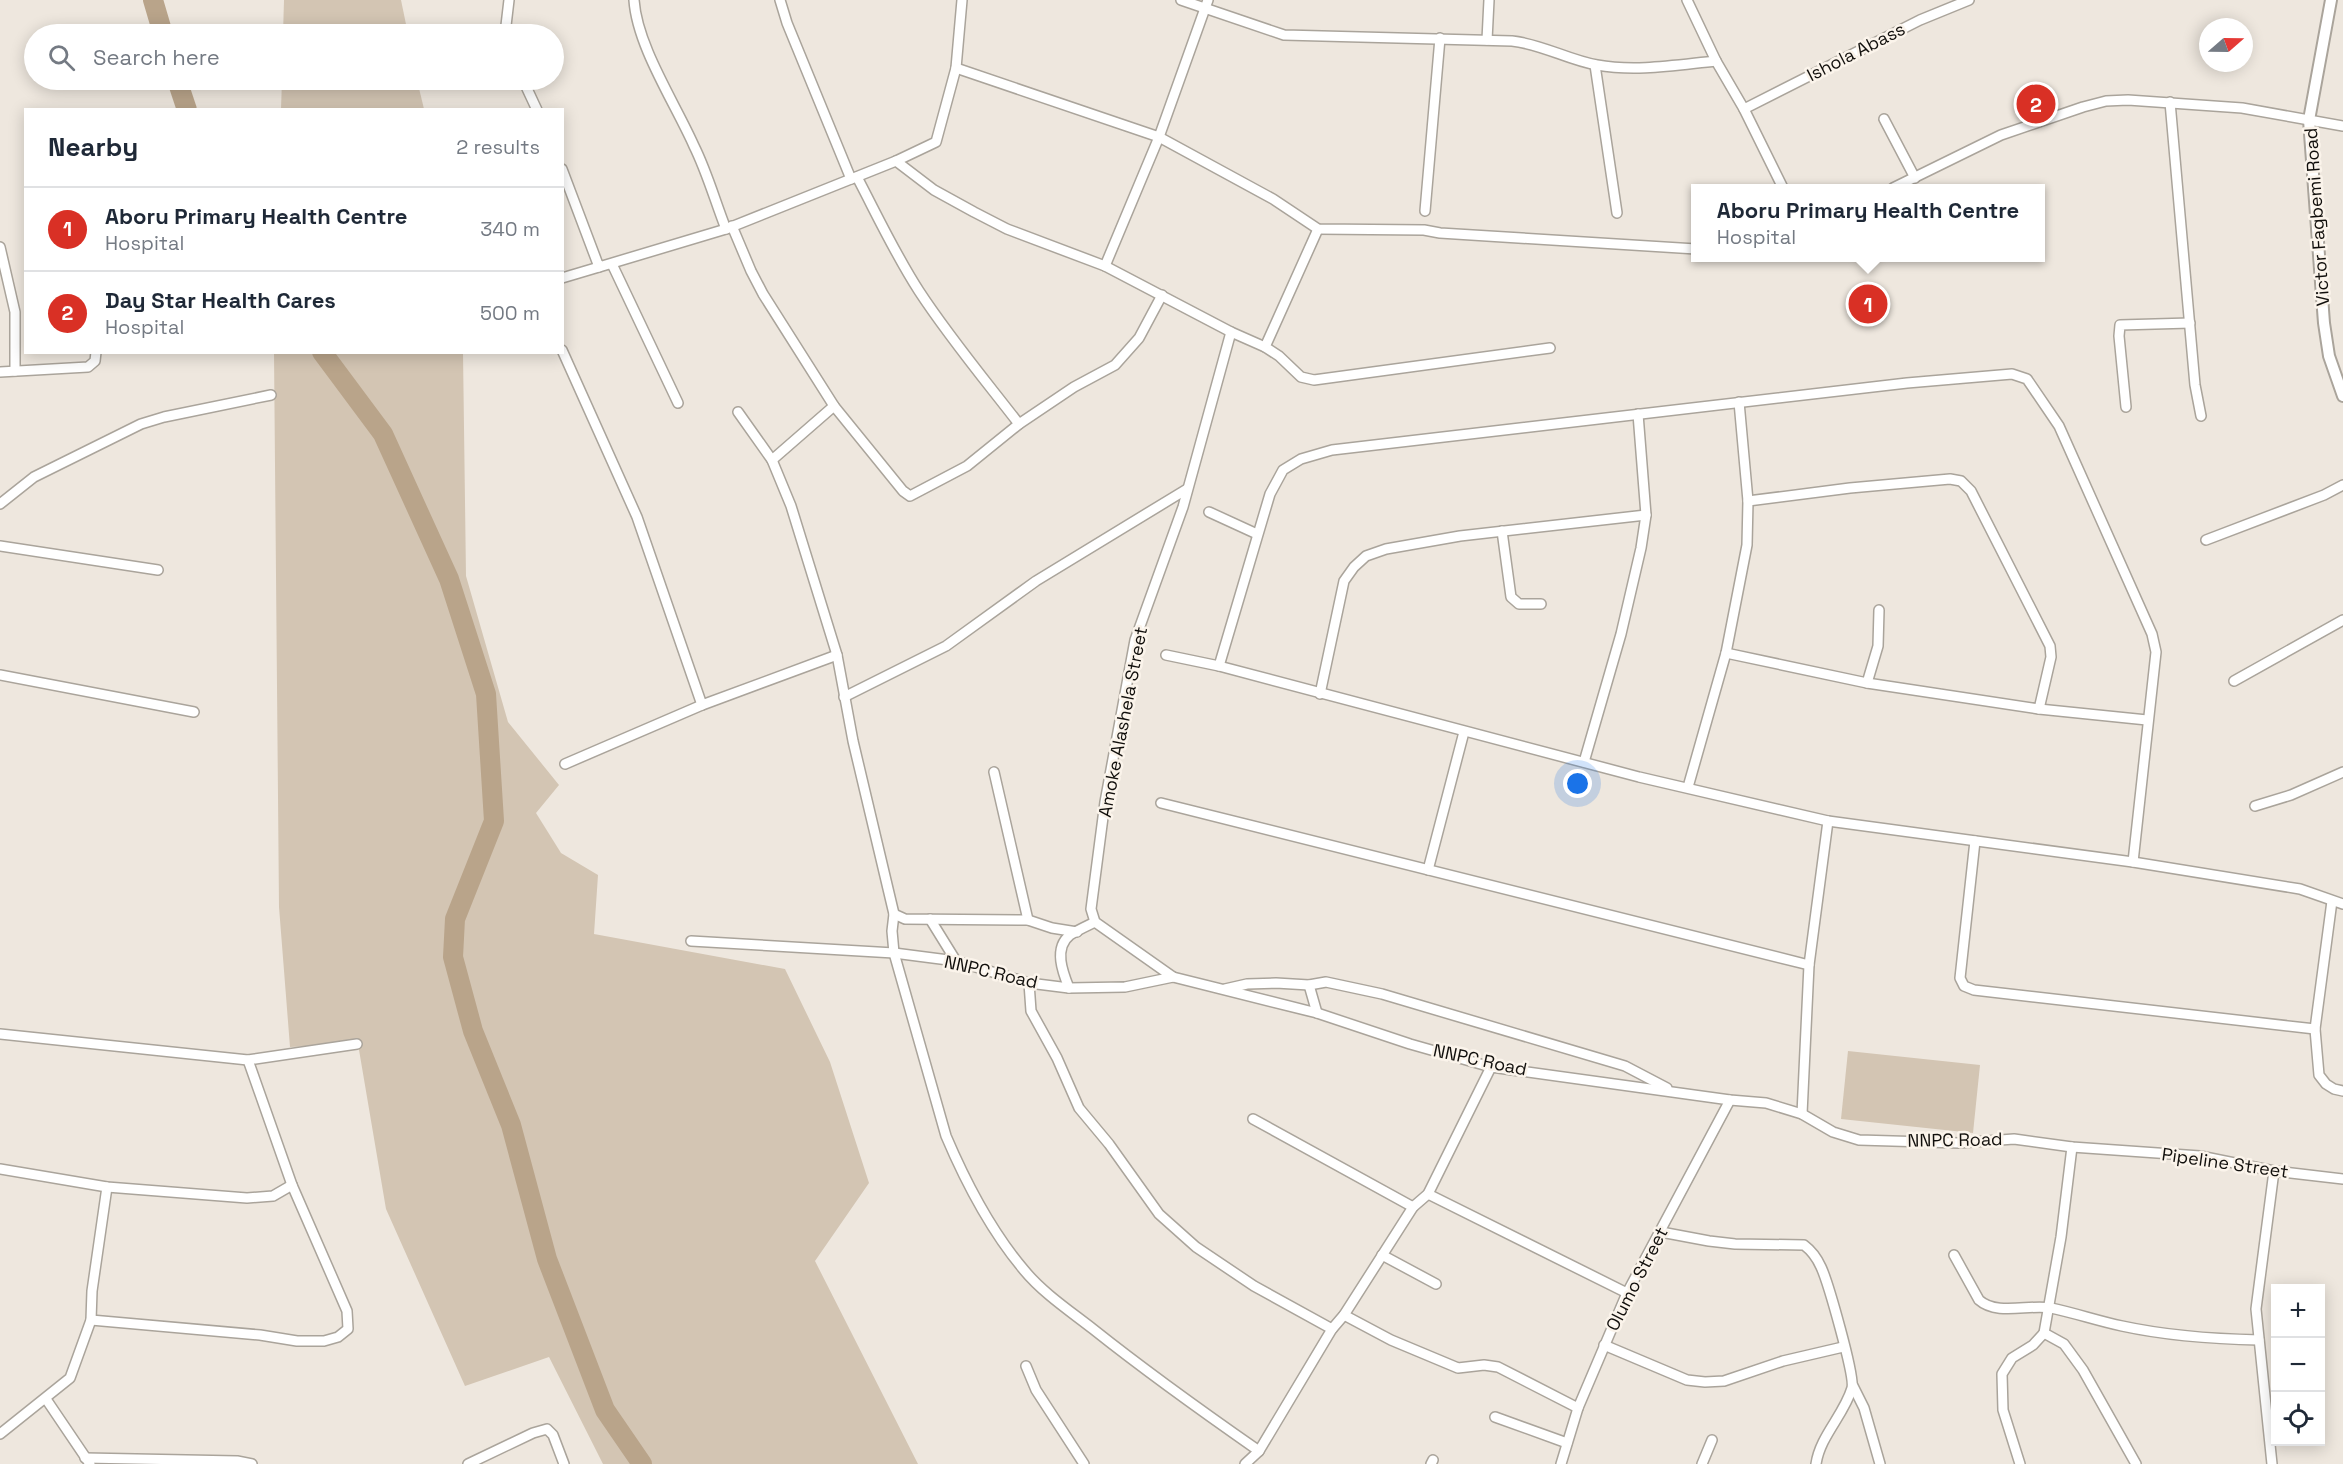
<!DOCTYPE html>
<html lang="en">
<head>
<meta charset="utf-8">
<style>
  body { margin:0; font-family:"Space Grotesk",sans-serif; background:#f6f6f7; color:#1f2937 }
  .controls { position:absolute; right:18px; bottom:18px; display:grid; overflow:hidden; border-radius:0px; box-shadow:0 3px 15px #0003 }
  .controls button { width:54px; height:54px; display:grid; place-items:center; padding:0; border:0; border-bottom:2px solid #e0e1e3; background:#fff; color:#1f2937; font:30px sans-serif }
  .compass { position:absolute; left:2199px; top:18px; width:54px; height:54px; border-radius:50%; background:#fff; box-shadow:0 3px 15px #0003; rotate:70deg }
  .you { position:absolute; left:1578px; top:784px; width:21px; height:21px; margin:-15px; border:4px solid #fff; border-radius:50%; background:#1a73e8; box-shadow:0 0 0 9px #1a73e833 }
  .badge { display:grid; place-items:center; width:39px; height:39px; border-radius:50%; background:#d93025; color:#fff; font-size:20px; font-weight:700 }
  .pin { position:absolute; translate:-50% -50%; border:3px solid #fff; box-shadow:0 2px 6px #0006 }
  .popup { position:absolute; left:1691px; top:184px; width:354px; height:78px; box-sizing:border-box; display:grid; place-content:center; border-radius:0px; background:#fff; filter:drop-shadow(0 2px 4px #0005); font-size:20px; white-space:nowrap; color:#747a83 }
  .popup b { font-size:22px; color:#1f2937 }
  .popup::after { content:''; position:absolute; left:50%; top:100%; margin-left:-12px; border:12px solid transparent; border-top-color:#fff }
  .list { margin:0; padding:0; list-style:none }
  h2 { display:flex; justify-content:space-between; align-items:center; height:78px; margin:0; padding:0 24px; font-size:26px }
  h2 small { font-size:20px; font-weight:400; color:#747a83 }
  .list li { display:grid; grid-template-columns:39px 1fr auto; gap:18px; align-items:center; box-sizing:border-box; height:84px; padding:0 24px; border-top:2px solid #e0e1e3 }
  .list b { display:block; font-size:22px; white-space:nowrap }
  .list p { margin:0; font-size:20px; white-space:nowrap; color:#747a83 }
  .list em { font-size:20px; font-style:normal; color:#747a83 }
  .icon { flex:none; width:33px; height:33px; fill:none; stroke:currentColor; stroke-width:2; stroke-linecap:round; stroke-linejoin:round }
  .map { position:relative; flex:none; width:2343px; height:1464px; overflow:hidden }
  .search { position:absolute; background:#fff; box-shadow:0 3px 15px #0003; left:24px; top:24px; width:540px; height:66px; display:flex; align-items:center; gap:15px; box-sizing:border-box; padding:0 21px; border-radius:33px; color:#747a83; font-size:22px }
  .panel { position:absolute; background:#fff; box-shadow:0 3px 15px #0003; left:24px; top:108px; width:540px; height:246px; border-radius:0px }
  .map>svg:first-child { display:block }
</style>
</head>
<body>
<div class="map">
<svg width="2343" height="1464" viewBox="0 0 2343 1464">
  <rect width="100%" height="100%" fill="#eee7de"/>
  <g fill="#d3c5b3">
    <path d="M284,0H401L408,34H283Z"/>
    <path d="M282,80H417L424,109H281Z"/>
    <path d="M274,353H463L466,576L508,722L559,785L536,813L561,853L598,875L594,934L785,969L830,1062L869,1183L815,1261L918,1464H603L549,1357L465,1386L386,1209L358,1044L290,1047L279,907Z"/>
    <path d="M1848,1051L1980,1065L1973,1133L1841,1119Z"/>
  </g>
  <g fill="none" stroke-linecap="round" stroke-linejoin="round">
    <g stroke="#b9a48a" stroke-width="20">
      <path d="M153,0L163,34"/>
      <path d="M177,80L187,110"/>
      <path d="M322,352L383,434L449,579L486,694L494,821L455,919L453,957L473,1031L511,1125L547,1259L605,1410L642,1464"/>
    </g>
    <defs>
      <g id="minor">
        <path d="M634,0C637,46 675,103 694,146C707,172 715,201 726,229"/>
        <path d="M780,0L787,23L851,179"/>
        <path d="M1181,0L1284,35L1512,41C1542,44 1568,60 1597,65C1636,72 1676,65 1716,61"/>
        <path d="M1687,0L1716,61L1744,109L1783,188"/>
        <path d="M505,34L509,0"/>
        <path d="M1487,40L1489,0"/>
        <path d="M1595,65L1617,213"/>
        <path d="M956,68L1159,137L1273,199L1318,229L1424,230L1440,233L1696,249"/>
        <path d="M523,80L537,110"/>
        <path d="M2170,102L2195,385L2201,416"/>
        <path d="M1744,109L1920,20L1969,0"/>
        <path d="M1884,119L1915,178"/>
        <path d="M896,161L934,190L974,212L1007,229L1105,266L1231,332L1265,347L1279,356L1301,377L1314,380L1550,348"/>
        <path d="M562,169L599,267L726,229L896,161L936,142L956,68L962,0"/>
        <path d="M857,177C877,215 895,254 919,291C949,337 985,380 1019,424"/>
        <path d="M1893,188L2001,135L2083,107L2106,101L2128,100L2242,108L2343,126"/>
        <path d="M1425,211L1440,38"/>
        <path d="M732,226L751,271L763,294L834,406L903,491L910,496L967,466L1019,424L1074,387L1115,365L1139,338L1162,295"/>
        <path d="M0,247L15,312V371"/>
        <path d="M612,264L678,403"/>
        <path d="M1105,266L1159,137L1208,0"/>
        <path d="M562,278L599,267"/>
        <path d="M1265,347L1318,229"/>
        <path d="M562,350L637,517L702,705"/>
        <path d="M0,372L88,367L95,361L96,352"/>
        <path d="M2126,407L2119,336L2120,325L2190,323"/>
        <path d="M738,412L772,460L791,506L837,655L853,741L894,914L892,931L894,953L946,1136C966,1183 991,1231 1024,1270C1043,1293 1070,1311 1093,1329C1147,1372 1203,1412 1259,1451"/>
        <path d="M772,460L834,406"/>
        <path d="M1748,501L1850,488L1950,479L1961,481L1971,491L2050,646L2051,657L2039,709"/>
        <path d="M0,504L34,477L141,424L164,417L271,395"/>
        <path d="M1209,512L1257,534"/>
        <path d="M1502,531L1511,597L1519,604H1541"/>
        <path d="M2206,540L2324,495L2343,485"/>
        <path d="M0,546L158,570"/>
        <path d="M1726,653L1867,683L2039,709L2147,720"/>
        <path d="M1166,655L1219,666L1639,777L1828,821L2133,862L2300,889L2343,904"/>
        <path d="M1219,666L1270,494L1283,470L1301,459L1332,450L1907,383L2012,374L2027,379L2059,426L2152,634L2156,652L2133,862"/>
        <path d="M0,675L194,712"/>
        <path d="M2234,681L2343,620"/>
        <path d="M1867,683L1878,646L1879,610"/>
        <path d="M1320,694L1344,581L1354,567L1366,556L1386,549L1460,536L1646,515"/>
        <path d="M844,697L946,646L1036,581L1187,489"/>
        <path d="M1584,762L1621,634L1641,548L1646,515L1638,414"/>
        <path d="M565,764L702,705L837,655"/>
        <path d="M994,772L1028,920"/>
        <path d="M1688,787L1726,653L1747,545L1748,501L1739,402"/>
        <path d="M1161,803L1809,965"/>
        <path d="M2255,806L2291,795L2343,772"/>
        <path d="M1975,841L1960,978L1964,986L1974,990L2315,1029"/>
        <path d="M1428,870L1464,732"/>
        <path d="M2332,901L2315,1029L2319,1075L2326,1084L2334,1089L2343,1091"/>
        <path d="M894,914L905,919L1028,920L1052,928L1077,932"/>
        <path d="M930,919L956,961"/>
        <path d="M691,941L894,953L956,961L1029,983L1069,988L1125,987L1173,977L1317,1013L1410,1044L1491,1067L1730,1100L1766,1103L1802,1114L1833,1132L1859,1140L1959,1143L2014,1139L2072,1147L2200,1156L2274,1171L2343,1179"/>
        <path d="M1173,977L1095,922L1091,909L1105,802L1135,640L1183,507L1231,332"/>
        <path d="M1029,983L1031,1011L1057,1058L1079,1108L1109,1144L1159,1214L1196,1247L1254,1286L1332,1329"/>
        <path d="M1309,985L1317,1013"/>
        <path d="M1069,988C1063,973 1053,948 1070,935C1078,930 1087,926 1095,922"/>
        <path d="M1225,989L1247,984L1276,983L1309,985L1326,982L1382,994L1625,1066L1667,1088"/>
        <path d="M0,1034L248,1060L357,1044"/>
        <path d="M1802,1114L1809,965L1828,821"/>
        <path d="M1253,1119L1413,1207"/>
        <path d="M0,1169L107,1187L247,1198L273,1196L292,1185"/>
        <path d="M1428,1194L1627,1293"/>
        <path d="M1661,1232L1709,1241L1735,1244L1804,1245C1812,1251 1817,1258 1821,1267C1828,1282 1855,1376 1852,1388C1844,1415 1820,1436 1816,1464"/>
        <path d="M1382,1255L1436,1284"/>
        <path d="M1954,1255L1979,1300C1997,1316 2029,1304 2051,1308C2075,1313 2098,1321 2122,1326C2168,1336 2212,1339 2259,1340"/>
        <path d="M1344,1315L1391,1340L1458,1368L1484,1365L1498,1367L1578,1408"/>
        <path d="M91,1320L260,1335L297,1341H324L338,1337L348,1329L347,1311L292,1185L248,1060"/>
        <path d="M2044,1333L2064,1344L2083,1370L2136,1464"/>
        <path d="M1604,1345L1687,1380L1705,1382L1724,1381L1783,1361L1843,1347"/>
        <path d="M1026,1366L1036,1390L1084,1464"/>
        <path d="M1853,1386L1864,1408L1880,1464"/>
        <path d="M46,1399L90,1464"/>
        <path d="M1495,1417L1567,1443"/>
        <path d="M0,1434L70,1378L91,1320L92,1291L107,1187"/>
        <path d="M85,1458L237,1461L252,1464"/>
        <path d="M468,1464L533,1433L547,1429L553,1435L564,1464"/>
        <path d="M1245,1464L1259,1451L1332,1329L1344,1315L1413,1207L1428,1194L1491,1067"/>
        <path d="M1431,1464L1433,1460"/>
        <path d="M1561,1464L1578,1408L1627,1293L1730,1100"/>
        <path d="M1702,1464L1712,1440"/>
        <path d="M2020,1464L2003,1410L2002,1374L2012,1358L2033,1345L2044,1333L2061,1237L2072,1147"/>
        <path d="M2272,1464L2256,1309L2274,1171"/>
      </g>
      <path id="tertiary" d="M2331,0L2309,120L2324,323L2329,356L2343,396"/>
    </defs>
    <use href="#minor" stroke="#aaa49b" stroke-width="12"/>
    <use href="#tertiary" stroke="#aaa49b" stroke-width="14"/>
    <use href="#minor" stroke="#fff" stroke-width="9"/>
    <use href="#tertiary" stroke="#fff" stroke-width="10"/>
  </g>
  <g text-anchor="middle" stroke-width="5" stroke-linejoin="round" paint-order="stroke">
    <g font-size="18" fill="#110f0c" stroke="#fbf4eb">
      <text transform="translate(1856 52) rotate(-27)" y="6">Ishola Abass</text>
      <text transform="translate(2317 217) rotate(-94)" y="6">Victor Fagbemi Road</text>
      <text transform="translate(1123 722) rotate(-79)" y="6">Amoke Alashela Street</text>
      <text transform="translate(991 972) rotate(13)" y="6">NNPC Road</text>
      <text transform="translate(1480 1060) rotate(12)" y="6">NNPC Road</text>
      <text transform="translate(1955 1140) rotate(-1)" y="6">NNPC Road</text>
      <text transform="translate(2225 1163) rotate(8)" y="6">Pipeline Street</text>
      <text transform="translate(1637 1279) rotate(-63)" y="6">Olumo Street</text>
    </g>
  </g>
</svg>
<div class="controls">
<button>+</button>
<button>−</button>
<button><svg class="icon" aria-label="locate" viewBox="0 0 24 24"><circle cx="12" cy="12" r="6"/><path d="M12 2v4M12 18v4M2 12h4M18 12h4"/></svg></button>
</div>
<svg class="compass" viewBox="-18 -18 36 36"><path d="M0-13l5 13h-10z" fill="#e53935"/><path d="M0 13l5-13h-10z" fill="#747a83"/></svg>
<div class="you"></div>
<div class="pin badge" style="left:1868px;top:304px">1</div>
<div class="popup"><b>Aboru Primary Health Centre</b>Hospital</div>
<div class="pin badge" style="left:2036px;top:104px">2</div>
<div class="search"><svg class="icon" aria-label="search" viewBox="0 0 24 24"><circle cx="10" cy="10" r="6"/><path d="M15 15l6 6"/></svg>Search here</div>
<section class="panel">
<h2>Nearby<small>2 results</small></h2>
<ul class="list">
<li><span class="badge">1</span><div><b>Aboru Primary Health Centre</b><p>Hospital</p></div><em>340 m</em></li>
<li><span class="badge">2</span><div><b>Day Star Health Cares</b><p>Hospital</p></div><em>500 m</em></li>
</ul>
</section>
</div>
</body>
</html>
